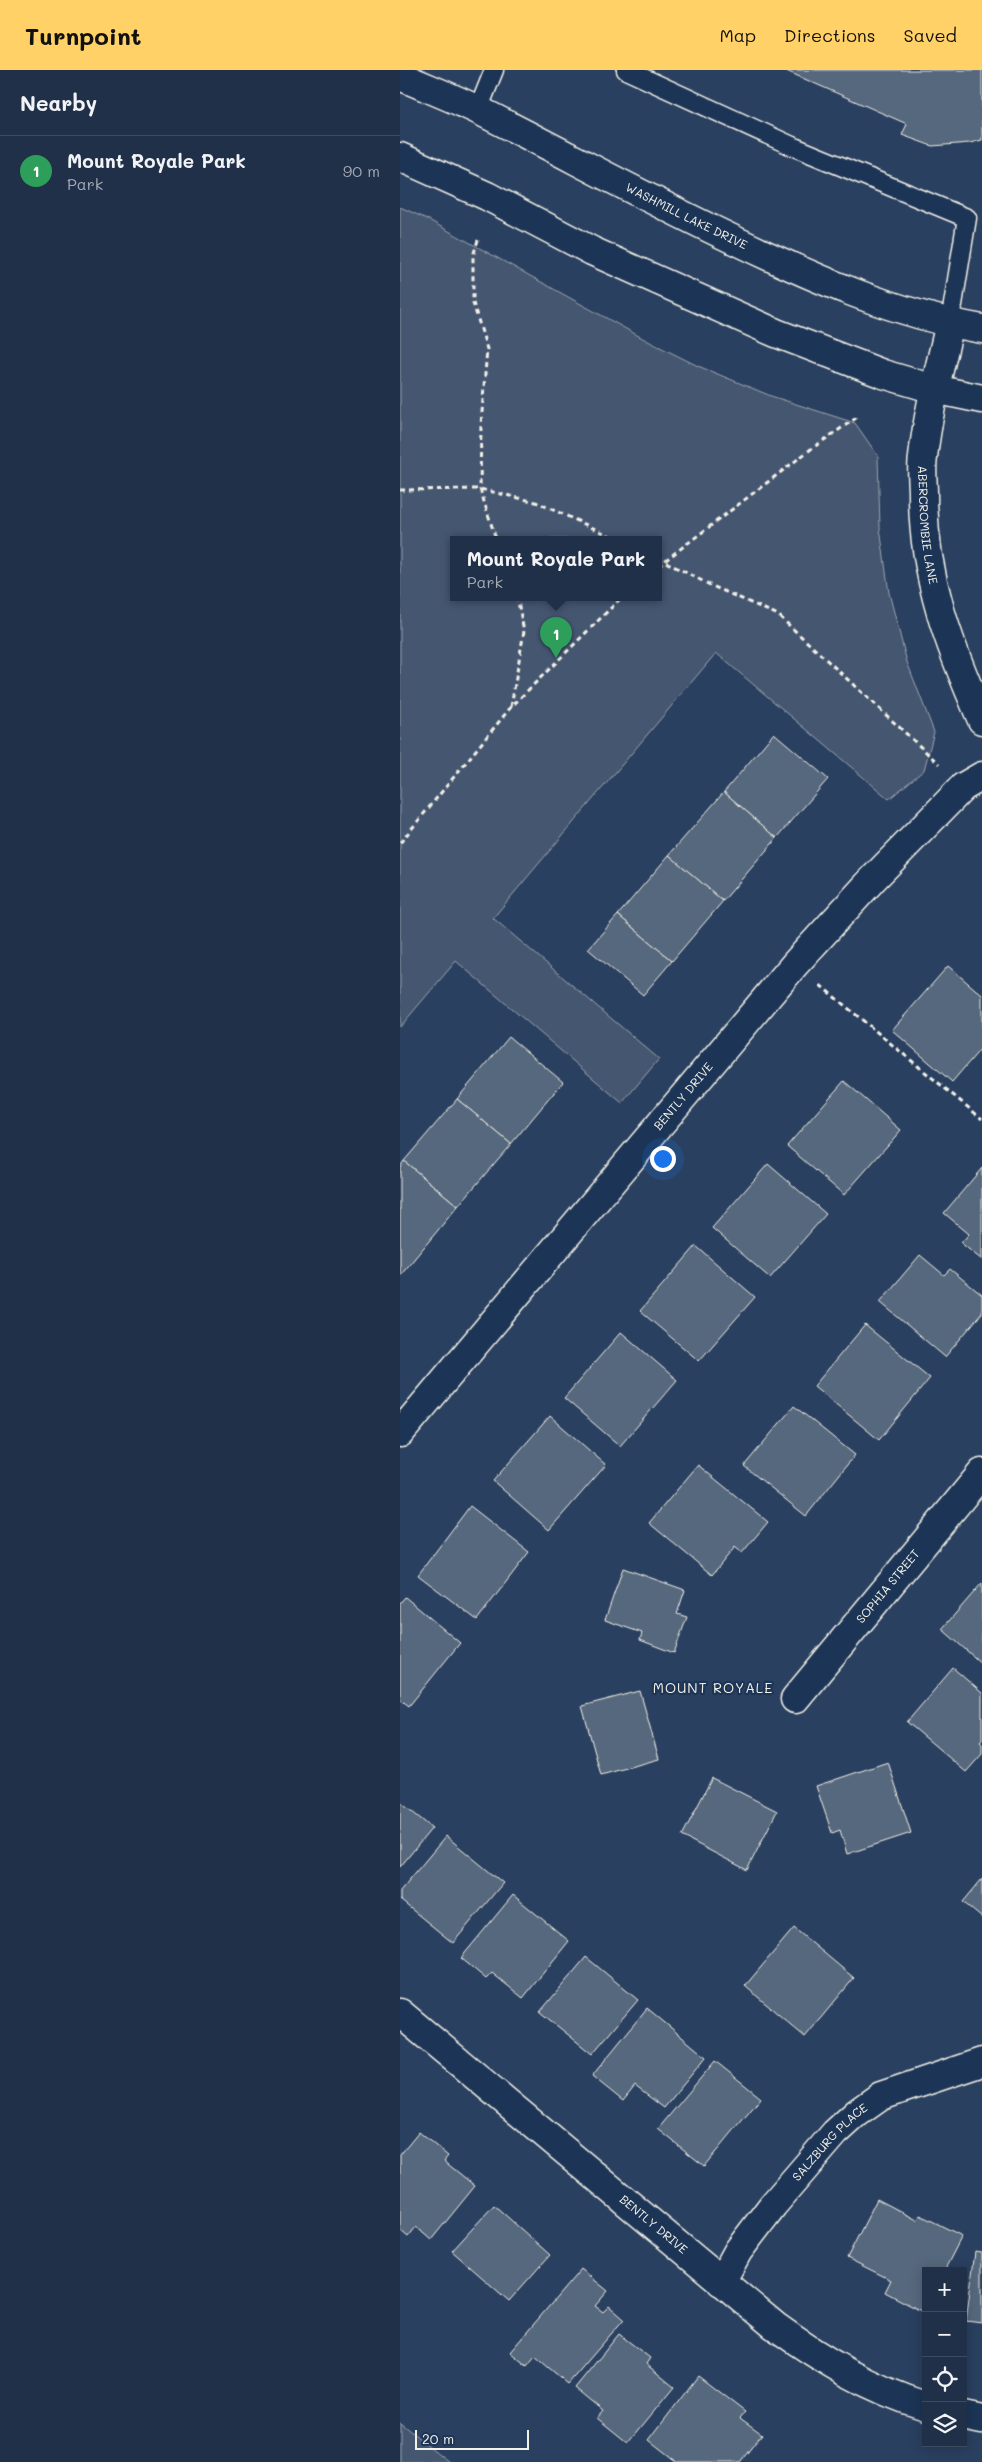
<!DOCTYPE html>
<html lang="en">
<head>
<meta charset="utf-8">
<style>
  body { margin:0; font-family:Mali,sans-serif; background:#28384f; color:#f1f3f6 }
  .controls { position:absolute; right:15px; bottom:15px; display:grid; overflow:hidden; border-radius:0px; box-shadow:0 2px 12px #0003 }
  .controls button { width:45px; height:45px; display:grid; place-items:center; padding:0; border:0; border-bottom:1px solid #3d4b60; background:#203048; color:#f1f3f6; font:25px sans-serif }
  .scale { position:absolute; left:15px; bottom:12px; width:114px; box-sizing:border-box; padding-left:5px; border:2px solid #f4f1e8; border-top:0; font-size:14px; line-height:18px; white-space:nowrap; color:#f4f1e8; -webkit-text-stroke:4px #1d3557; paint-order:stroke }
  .you { position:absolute; left:262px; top:1088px; width:18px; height:18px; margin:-12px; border:4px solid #fff; border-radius:50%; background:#1a73e8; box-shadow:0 0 0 8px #1a73e833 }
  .badge { display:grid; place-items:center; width:32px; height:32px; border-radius:50%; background:#ffd166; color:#fff; font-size:16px; font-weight:700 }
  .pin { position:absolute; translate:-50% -41px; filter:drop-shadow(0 1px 2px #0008) }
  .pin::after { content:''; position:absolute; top:26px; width:18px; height:15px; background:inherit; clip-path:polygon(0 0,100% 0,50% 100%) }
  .popup { position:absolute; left:50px; top:466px; width:212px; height:65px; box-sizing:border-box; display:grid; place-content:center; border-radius:0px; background:#203048; filter:drop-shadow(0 1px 4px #0005); font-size:16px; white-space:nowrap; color:#a2a9b4 }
  .popup b { font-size:19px; color:#f1f3f6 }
  .popup::after { content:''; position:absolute; left:50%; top:100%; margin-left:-10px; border:10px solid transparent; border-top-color:#203048 }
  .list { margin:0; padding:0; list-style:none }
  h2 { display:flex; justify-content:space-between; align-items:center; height:65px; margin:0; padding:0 20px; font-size:21px }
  h2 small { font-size:16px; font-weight:400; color:#a2a9b4 }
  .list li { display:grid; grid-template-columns:32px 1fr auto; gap:15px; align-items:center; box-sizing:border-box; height:70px; padding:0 20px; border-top:1px solid #3d4b60 }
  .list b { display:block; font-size:19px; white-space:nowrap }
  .list p { margin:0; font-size:16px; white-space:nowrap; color:#a2a9b4 }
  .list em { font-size:16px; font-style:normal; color:#a2a9b4 }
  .icon { flex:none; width:28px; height:28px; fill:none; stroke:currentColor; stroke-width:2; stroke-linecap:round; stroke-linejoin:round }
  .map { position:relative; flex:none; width:582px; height:2392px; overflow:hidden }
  header { display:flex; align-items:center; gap:30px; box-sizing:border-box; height:70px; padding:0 25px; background:#ffd166; color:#111 }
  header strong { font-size:24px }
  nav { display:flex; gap:28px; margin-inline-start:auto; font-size:18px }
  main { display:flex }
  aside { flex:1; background:#203048 }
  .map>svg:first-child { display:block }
</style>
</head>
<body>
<header>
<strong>Turnpoint</strong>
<nav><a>Map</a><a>Directions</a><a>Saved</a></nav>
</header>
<main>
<aside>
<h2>Nearby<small></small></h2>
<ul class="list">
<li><span class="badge" style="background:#2e9e5b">1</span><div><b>Mount Royale Park</b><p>Park</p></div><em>90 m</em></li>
</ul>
</aside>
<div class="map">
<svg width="582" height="2392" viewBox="0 0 582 2392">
  <rect width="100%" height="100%" fill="#2a4060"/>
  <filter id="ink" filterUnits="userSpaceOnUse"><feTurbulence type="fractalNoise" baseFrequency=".02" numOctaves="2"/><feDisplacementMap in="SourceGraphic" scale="10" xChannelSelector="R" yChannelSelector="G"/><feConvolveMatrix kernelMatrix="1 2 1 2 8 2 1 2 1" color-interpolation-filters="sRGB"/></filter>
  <g filter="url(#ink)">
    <g fill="#445771" stroke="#9ca4ac" fill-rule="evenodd">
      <path d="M0,137L27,149L246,270L298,296L371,326L455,353L478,386L480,458L489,523L507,592L534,662L524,700L489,729L316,583L93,848L259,989L222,1033L56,891L0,957ZM258,469V527H54V469Z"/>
      <path d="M0,2353L49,2392H0Z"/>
    </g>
    <g fill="#56677d" stroke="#f4f1e8">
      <path d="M384,0H582V70L570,73L532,76L502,65L507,54Z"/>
      <path d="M374,663L428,709L377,768L324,722Z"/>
      <path d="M324,722L377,768L323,831L269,785Z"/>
      <path d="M269,785L323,831L272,891L218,845Z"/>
      <path d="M218,845L272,891L243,925L188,879Z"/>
      <path d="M548,896L582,925V977L552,1012L492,960Z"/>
      <path d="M109,967L163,1012L111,1074L57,1029Z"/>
      <path d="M444,1011L501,1060L444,1125L387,1076Z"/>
      <path d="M57,1029L111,1074L58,1136L4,1091Z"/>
      <path d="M4,1091L58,1136L0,1206V1097Z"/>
      <path d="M368,1094L426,1144L370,1208L312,1158Z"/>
      <path d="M582,1098V1190L561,1173L569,1164L544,1143Z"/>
      <path d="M296,1176L355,1227L299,1291L240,1241Z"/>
      <path d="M520,1185L544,1205L550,1199L582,1225V1243L545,1287L480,1232Z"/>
      <path d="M465,1255L530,1308L479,1370L414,1316Z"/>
      <path d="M221,1262L277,1310L220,1376L164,1328Z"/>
      <path d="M394,1336L455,1385L406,1446L344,1396Z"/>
      <path d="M150,1346L206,1395L149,1460L93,1411Z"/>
      <path d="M298,1395L368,1452L342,1483L335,1477L312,1505L249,1453Z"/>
      <path d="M70,1436L129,1482L77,1550L18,1505Z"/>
      <path d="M223,1498L285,1520L277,1544L287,1547L274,1583L240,1570L242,1563L205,1550Z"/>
      <path d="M582,1513V1594L542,1559Z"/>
      <path d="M5,1527L60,1573L9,1636L0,1629V1533Z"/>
      <path d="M553,1598L582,1623V1670L580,1672L582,1674V1684L566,1702L507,1652Z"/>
      <path d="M240,1621L259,1689L201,1705L182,1636Z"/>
      <path d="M488,1692L511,1763L447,1784L440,1760L432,1763L416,1716Z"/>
      <path d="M312,1708L377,1741L347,1800L282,1766Z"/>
      <path d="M0,1732L32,1758L0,1797Z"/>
      <path d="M46,1766L103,1813L53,1873L0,1830V1821Z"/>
      <path d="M582,1809V1848L563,1832Z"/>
      <path d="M113,1825L169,1871L123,1928L92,1903L86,1909L61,1888Z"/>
      <path d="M394,1858L454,1908L405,1967L345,1916Z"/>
      <path d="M186,1887L238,1930L192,1984L140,1942Z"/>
      <path d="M247,1938L306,1987L264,2038L235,2016L223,2031L192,2006Z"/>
      <path d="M315,1991L361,2028L304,2096L258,2059Z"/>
      <path d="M19,2062L48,2086L44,2091L75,2116L31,2170L16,2157L8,2167L0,2160V2085Z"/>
      <path d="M477,2129L517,2150L520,2145L562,2166L544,2201H526V2237L523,2242L485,2222L491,2210L447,2188Z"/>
      <path d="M94,2135L150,2185L109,2231L52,2181Z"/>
      <path d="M575,2182L582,2183V2253L566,2251Z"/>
      <path d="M181,2199L208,2221L195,2236L203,2242L209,2236L224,2249L168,2314L135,2286L127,2296L110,2282Z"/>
      <path d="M219,2264L250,2288L246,2294L274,2317L228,2373L197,2348L203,2341L175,2318Z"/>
      <path d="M298,2306L345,2342L340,2348L362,2364L340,2392H277L249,2370Z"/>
    </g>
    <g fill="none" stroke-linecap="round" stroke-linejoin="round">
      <defs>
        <g id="service">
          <path d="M226,0L392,76L567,148L550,253"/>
          <path d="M78,40L94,0"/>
        </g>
        <g id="minor">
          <path id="s1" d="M550,253C540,297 528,341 523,387C521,399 523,412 523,424C523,507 549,575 582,650"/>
          <path id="s2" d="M0,1363L395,894L472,810L563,717L582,706"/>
          <path id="s3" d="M395,1629L582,1403"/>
          <path id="s4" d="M0,1943L375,2256C422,2290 470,2319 526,2336"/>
          <path id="s5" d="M321,2212L338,2181L373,2135L435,2063L457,2043L481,2026L582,1992"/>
          <path d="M563,2346L582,2350"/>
        </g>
        <g id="tertiary">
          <path id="s6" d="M0,6C27,18 54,28 80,41C164,83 245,128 330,168C411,207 492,243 582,259"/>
          <path d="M0,87L87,126L192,181L376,263L483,304L534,319L582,329"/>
        </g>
      </defs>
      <use href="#service" stroke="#f4f1e8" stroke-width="21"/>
      <use href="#minor" stroke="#f4f1e8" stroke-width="31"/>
      <use href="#tertiary" stroke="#f4f1e8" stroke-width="31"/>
      <g stroke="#f4f1e8" stroke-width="3" stroke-dasharray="5 4" stroke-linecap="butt">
        <path d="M78,170L73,186V233L87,279L81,355L80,419L96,469"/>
        <path d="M0,420L80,419L136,432L217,469"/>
        <path d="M258,488L310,515L378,545L539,694"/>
        <path d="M258,496L411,379L459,346"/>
        <path d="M111,637L124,561L117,527"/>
        <path d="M0,773L111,637L222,527"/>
        <path d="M420,915L582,1049"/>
      </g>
      <use href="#service" stroke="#1d3557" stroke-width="18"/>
      <use href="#minor" stroke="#1d3557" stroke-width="28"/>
      <use href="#tertiary" stroke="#1d3557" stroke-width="28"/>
    </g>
  </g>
  <g text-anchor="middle" stroke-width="4.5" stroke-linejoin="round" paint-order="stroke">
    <g font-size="12" fill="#f4f1e8" stroke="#1d3557">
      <text dy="4" stroke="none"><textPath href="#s6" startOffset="319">WASHMILL LAKE DRIVE</textPath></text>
      <text dy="4" stroke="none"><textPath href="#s1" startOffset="205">ABERCROMBIE LANE</textPath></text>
      <text dy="4" stroke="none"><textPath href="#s2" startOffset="440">BENTLY DRIVE</textPath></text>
      <text dy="4" stroke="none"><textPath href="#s3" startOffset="146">SOPHIA STREET</textPath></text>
      <text dy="4" stroke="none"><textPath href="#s5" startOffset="178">SALZBURG PLACE</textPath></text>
      <text dy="4" stroke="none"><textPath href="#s4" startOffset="330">BENTLY DRIVE</textPath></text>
    </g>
    <g font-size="14" letter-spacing="1" fill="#f4f1e8" stroke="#1d3557">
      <text x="313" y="1623">MOUNT ROYALE</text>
    </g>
  </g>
</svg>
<div class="controls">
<button>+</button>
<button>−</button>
<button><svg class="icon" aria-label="locate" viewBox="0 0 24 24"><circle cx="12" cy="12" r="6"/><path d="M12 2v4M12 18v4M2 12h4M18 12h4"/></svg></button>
<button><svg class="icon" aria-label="layers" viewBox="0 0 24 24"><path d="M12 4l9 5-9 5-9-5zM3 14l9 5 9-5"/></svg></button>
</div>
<div class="scale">20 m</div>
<div class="you"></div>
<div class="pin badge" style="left:156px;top:588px;background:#2e9e5b">1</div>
<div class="popup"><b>Mount Royale Park</b>Park</div>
</div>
</main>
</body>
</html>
